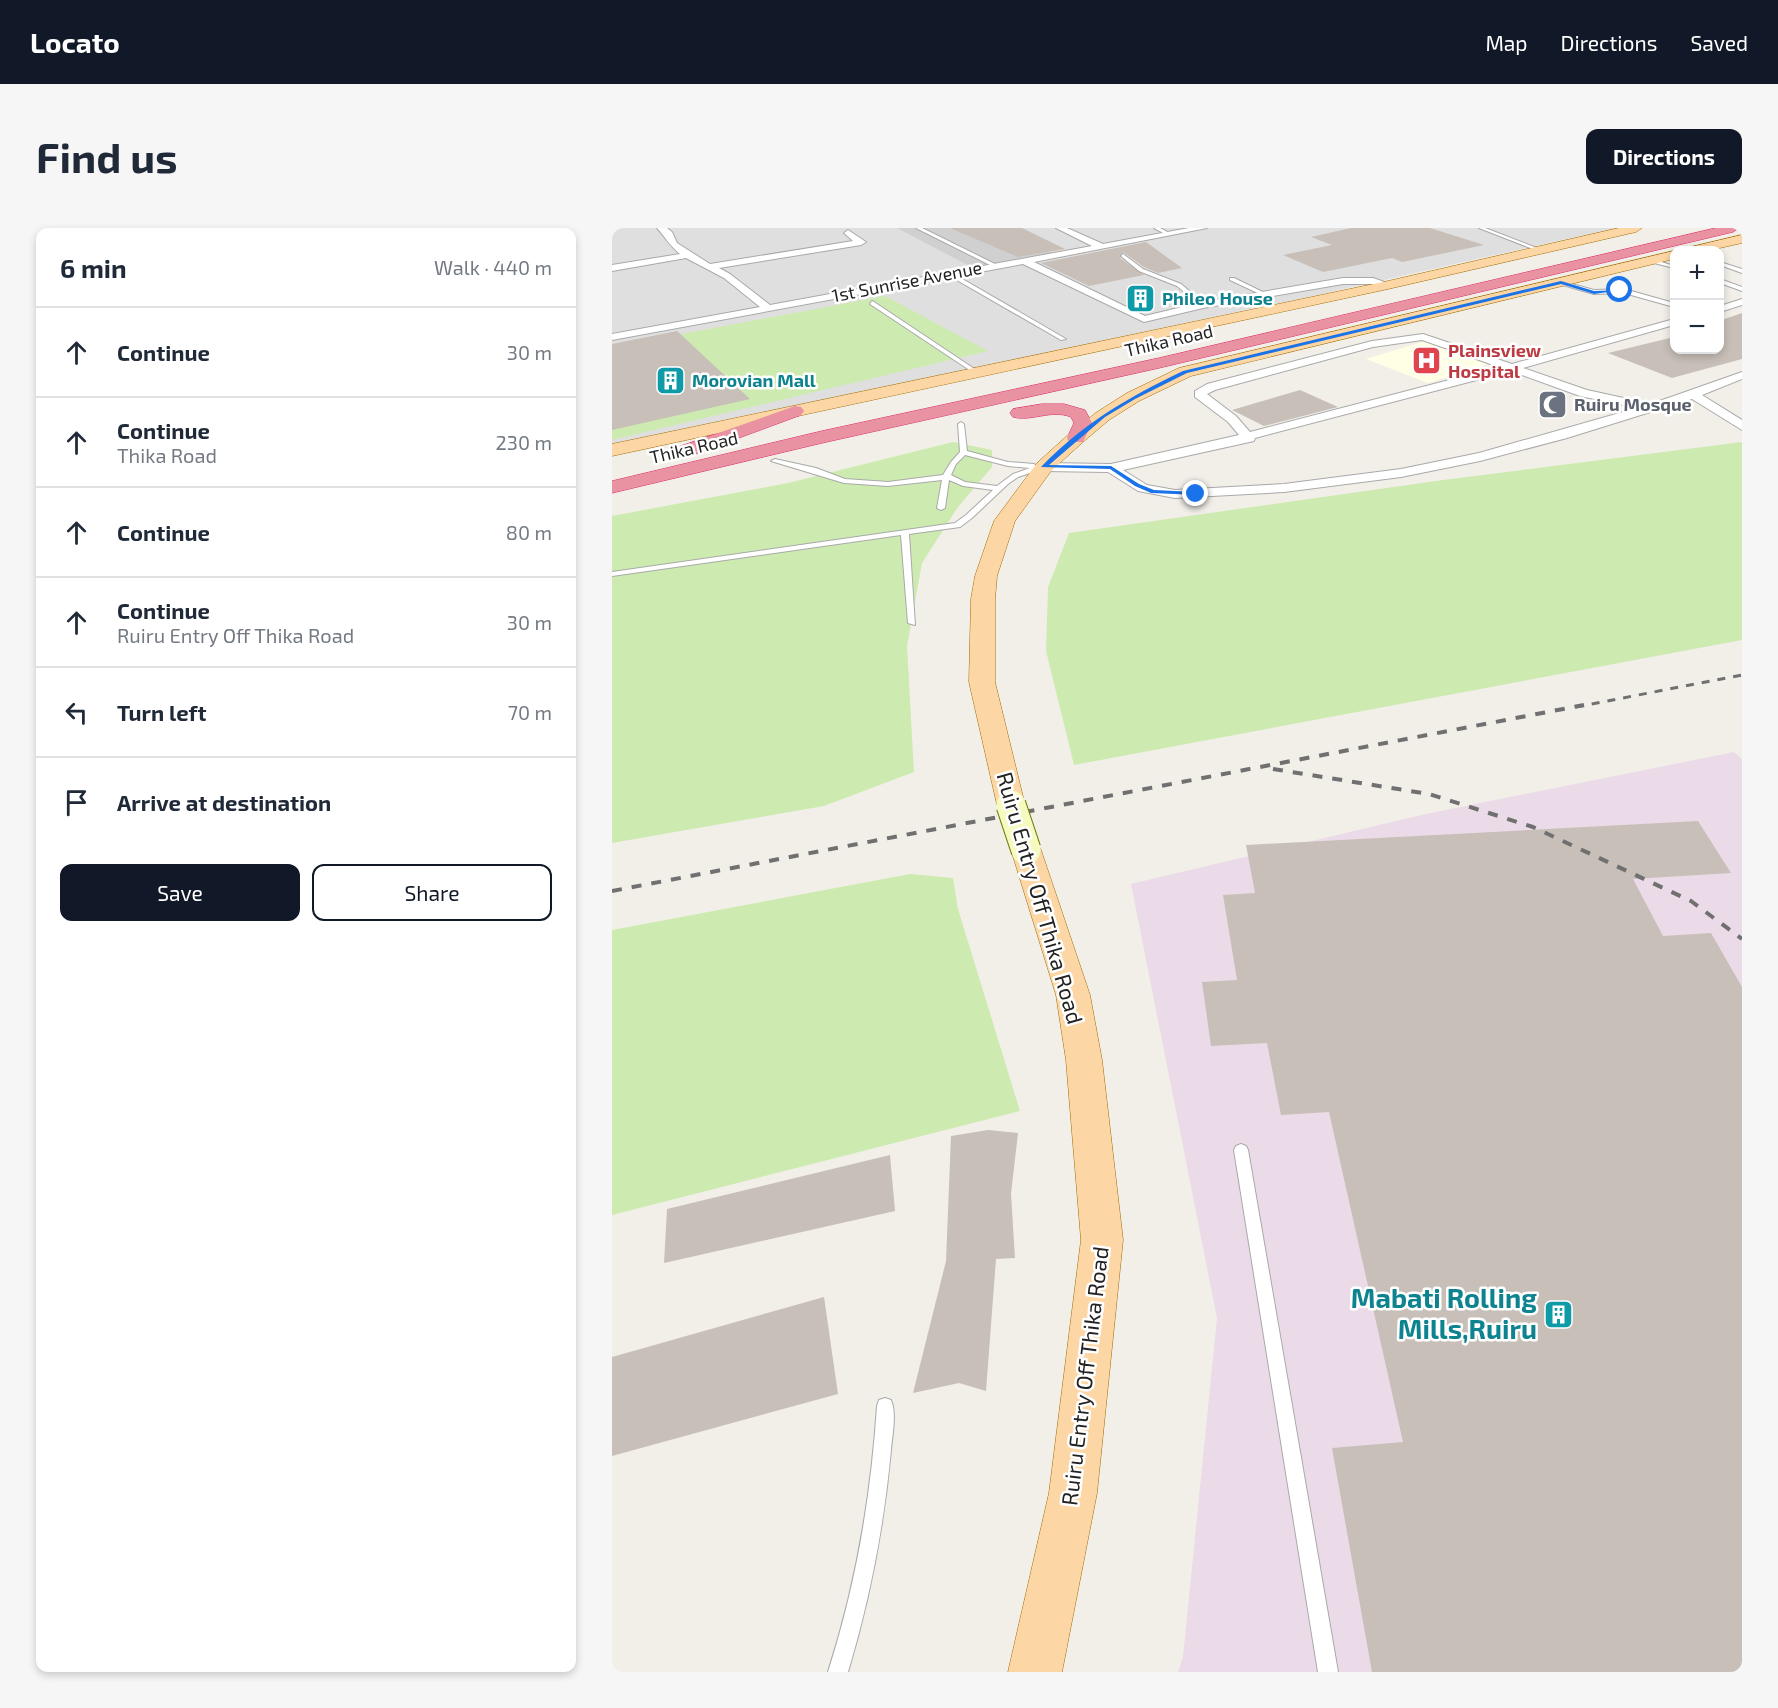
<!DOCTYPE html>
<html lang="en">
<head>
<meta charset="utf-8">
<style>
  body { margin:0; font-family:"Exo 2",sans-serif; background:#f6f6f7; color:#1f2937 }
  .controls { position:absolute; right:18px; top:18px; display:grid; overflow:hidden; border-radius:12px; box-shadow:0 3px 9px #0003 }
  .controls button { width:54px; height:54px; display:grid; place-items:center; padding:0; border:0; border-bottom:2px solid #e0e1e3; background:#fff; color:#1f2937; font:30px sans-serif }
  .stop { position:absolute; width:18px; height:18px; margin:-14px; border:4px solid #1a73e8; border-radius:50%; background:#fff }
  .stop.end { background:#1a73e8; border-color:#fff; box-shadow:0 2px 6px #0008 }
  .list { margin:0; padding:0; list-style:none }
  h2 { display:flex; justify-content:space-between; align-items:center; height:78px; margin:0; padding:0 24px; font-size:26px }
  h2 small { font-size:20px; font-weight:400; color:#747a83 }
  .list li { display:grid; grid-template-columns:39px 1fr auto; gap:18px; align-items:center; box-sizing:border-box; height:90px; padding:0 24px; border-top:2px solid #e0e1e3 }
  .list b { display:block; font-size:22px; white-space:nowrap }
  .list p { margin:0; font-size:20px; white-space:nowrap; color:#747a83 }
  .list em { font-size:20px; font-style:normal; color:#747a83 }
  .actions { display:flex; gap:12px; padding:18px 24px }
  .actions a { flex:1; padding:14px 0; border:2px solid #111827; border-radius:12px; text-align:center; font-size:21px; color:#111827 }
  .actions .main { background:#111827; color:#fff }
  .icon { flex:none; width:33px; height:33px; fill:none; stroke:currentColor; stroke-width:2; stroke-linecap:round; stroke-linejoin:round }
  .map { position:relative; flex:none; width:1130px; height:1444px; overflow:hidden; border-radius:12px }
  header { display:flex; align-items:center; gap:36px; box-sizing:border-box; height:84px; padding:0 30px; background:#111827; color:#fff }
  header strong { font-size:28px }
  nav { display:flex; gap:33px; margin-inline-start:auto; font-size:21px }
  .intro { display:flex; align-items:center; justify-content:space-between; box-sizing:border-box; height:144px; padding:0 36px }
  h1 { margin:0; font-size:42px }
  .button { padding:15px 27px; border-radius:12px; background:#111827; color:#fff; font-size:21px; font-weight:700 }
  main { display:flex; gap:36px; padding:0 36px }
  aside { flex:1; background:#fff; border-radius:12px; box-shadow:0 3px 9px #0003 }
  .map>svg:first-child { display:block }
</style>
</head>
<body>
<header>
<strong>Locato</strong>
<nav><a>Map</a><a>Directions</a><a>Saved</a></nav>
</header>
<div class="intro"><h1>Find us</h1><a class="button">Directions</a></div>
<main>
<aside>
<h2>6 min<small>Walk · 440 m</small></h2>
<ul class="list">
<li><svg class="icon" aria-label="ahead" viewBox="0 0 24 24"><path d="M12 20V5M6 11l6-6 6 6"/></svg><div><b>Continue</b></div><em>30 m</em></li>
<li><svg class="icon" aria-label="ahead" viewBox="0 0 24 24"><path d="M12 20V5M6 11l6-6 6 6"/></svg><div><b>Continue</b><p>Thika Road</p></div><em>230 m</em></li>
<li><svg class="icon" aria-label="ahead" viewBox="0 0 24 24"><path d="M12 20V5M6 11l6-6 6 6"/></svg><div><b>Continue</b></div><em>80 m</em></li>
<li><svg class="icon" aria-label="ahead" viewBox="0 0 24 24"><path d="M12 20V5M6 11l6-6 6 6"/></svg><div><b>Continue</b><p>Ruiru Entry Off Thika Road</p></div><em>30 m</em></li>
<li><svg class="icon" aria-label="left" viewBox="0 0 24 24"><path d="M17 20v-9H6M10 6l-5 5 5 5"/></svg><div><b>Turn left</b></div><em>70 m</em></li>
<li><svg class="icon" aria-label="arrive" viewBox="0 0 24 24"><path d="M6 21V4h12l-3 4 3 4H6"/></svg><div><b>Arrive at destination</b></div></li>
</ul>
<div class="actions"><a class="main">Save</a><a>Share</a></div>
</aside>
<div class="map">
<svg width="1130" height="1444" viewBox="0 0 1130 1444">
  <rect width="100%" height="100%" fill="#f2efe9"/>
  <path fill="#e0dfdf" d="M0,0H1003L696,69L0,216Z"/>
  <path fill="#ebdbe8" d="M1122,524L1130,531V1444H566L571,1429L605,1090L519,656L809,587Z"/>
  <path fill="#ffffe5" d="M813,113L876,136L816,155L754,131Z"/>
  <path fill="#d0d0d0" d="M285,0H389L441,25L361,40Z"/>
  <g fill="#cdebb0">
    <path d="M273,68L376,123L0,212V119Z"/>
    <path d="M341,214L380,222V239L346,279L310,335L295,418L302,544L212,578L0,615V288L176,255Z"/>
    <path d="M1130,214V412L462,537L434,423L436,359L457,305L831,252Z"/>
    <path d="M298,646L341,650L346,681L408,883L0,987V702Z"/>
  </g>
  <g fill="#c7bfb8">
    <path d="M338,0H410L453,21L406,29Z"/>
    <path d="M739,0H818L872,17L790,34L780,30L711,44L671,27L720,17L699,9Z"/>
    <path d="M534,14L570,40L546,45L532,39L511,24L508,30L532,47L477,58L429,35Z"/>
    <path d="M1130,85V131L1060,150L996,125L1062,109V122H1107V93Z"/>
    <path d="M65,103L138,171L0,202V116Z"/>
    <path d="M688,162L726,179L652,198L620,182Z"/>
    <path d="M1086,593L1119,645L1021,651L1051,708L1099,705L1130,759V1444H760L720,1220L791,1214L717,884L669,887L655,815L599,818L590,754L625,752L611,667L643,665L634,617Z"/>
    <path d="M376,902L406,905L399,966L403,1030L384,1031L374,1163L347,1155L301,1165L334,1033L339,908Z"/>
    <path d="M278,927L283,983L52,1035L55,981Z"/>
    <path d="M212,1069L226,1166L0,1228V1129Z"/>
  </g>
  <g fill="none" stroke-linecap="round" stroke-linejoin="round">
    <defs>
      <g id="lane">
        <path d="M304,0H310L385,37L380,38Z"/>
        <path d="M542,0H548L559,6L555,7Z"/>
        <path d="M867,0H873L930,22L926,23Z"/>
        <path d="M511,26L531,41L569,56L594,77L589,78L565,58L527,43L509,28Z"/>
        <path d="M1040,31L1062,38V40L1038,34Z"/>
        <path d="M1108,34L1130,41V45L1108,37Z"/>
        <path d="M336,45H340L454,111L449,112L336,47Z"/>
        <path d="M618,50H622L657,67L652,68L618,52Z"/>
        <path d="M1108,51L1130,59V63L1108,55Z"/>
        <path d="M949,53L982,62L1012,61L1062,75V79L1012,65L982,66L947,56Z"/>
        <path d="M260,73L262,74L367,144L362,145L258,76Z"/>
        <path d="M349,194L352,196L355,223L396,234L422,236L425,238L432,237L436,239L406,249L396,256L360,290L348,299L297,306L303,397L296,395L289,307L0,348V344L343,295L354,287L381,262L351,258L337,252L333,280L329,282L325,280L330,252L276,258L232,255L159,233L163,231L204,240L233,251L276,254L331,247L339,234L348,224L346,196ZM353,227L396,238L418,240L401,246L385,258L353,254L339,247L344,236Z"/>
        <path d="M629,916L634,918L636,922L726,1444H706L622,922L624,918Z"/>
        <path d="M273,1170L279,1172C285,1186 280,1208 279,1222C272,1298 258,1371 236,1444H216C244,1357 259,1269 265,1178L267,1172Z"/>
      </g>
      <g id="street">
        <path d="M45,0H55L60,4L65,15L98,36L241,13L232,5L236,2L254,14L249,17L107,40L118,46L158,77L480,18L444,0H455L491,16L577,0H595L422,34L533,88L591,74L731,50H761L781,57L776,60L761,56H731L591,80L532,94L411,36L0,112V106L148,79L112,50L74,30L0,43V37L68,26C58,18 53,9 45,0Z"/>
        <path d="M1130,71V77L1108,84V78Z"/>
        <path d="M1062,91V97L911,140L975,162L1039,176L1130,144V151L1090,167L1130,192V202L1080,171L955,210L868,233L789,249L672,264L563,270L526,263L496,244L432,243L425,239L432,235L499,236L627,207L616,194L583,169V163L595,156L760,113L811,106L900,136ZM810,112L887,139L638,204L624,188L595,166L603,162L761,119ZM899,143L968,168L1025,180L867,225L789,241L672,256L563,262L535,257L511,242L642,213L643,210Z"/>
      </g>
      <g id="primary">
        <path d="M1007,0H1030L1024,4L776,61L0,228V216L776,53Z"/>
        <path d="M1130,7V15L1099,22H1077L1079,19Z"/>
        <path d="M1062,23V31L579,148L527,173L497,192L471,214L439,243L403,293L385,348L383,371V454L413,577L409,583L399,586L389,583L385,577L357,454L359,371L363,348L382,293L425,235L457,206L485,184L515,165L567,140Z"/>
        <path d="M414,612L425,615L429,622L478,767L490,832L511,1012L485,1265L450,1444H396L437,1265L469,1012L454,832L444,767L399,622L403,615Z"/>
      </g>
      <g id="highway">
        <path d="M1104,0H1127L1121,4L547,140L210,215L0,265V253L210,203L547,130Z"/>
        <path d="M430,176H452L473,182L480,195L471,214H457L455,210L462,195L459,189C439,181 420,194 401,189L398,185L401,181Z"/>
        <path d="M183,178L189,179L192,183L189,187L78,228H64L61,224L64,220Z"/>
      </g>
    </defs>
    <use href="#lane" stroke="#a9a9a9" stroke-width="2"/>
    <use href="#street" stroke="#a9a9a9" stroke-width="2"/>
    <use href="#primary" stroke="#a06b00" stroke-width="1"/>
    <use href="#highway" stroke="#dc2a67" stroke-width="1"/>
    <use href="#lane" fill="#fff" fill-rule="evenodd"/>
    <use href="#street" fill="#fff" fill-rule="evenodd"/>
    <use href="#primary" fill="#fcd6a4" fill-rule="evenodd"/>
    <use href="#highway" fill="#e892a2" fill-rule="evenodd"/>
    <path stroke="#707070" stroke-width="3" stroke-dasharray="8 8" stroke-linecap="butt" d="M964,479L1130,447"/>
    <g stroke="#707070" stroke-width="4" stroke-dasharray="10 10" stroke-linecap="butt">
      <path d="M661,541L817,566L921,599L1079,673L1130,711"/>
      <path d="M0,663L972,477"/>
    </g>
    <defs>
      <path id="secondary-bridge" d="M399,577L414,622"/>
    </defs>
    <use href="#secondary-bridge" stroke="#707d05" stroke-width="31" stroke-linecap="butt"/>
    <use href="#secondary-bridge" stroke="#f7fabf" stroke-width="29"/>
  </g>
  <path fill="#1a73e8" d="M949,53L982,63L1010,62L982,66L949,56L575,145L523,171L493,189L437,237L499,238L527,256L542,262L584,264L587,267L539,265L523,258L498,241L429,239C473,194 515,170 571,143Z"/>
  <defs>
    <symbol id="building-square" viewBox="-11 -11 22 22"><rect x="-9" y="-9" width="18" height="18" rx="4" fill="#0f9aa8" stroke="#fff"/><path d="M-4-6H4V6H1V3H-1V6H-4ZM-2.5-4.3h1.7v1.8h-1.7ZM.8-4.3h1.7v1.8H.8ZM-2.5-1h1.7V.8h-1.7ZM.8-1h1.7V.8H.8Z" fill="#fff"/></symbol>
    <symbol id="hospital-square" viewBox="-11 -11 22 22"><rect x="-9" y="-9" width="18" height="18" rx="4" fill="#e0444e" stroke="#fff"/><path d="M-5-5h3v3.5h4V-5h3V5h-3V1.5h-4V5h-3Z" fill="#fff"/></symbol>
    <symbol id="mosque-square" viewBox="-11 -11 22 22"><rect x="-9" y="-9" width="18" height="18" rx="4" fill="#6b7280" stroke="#fff"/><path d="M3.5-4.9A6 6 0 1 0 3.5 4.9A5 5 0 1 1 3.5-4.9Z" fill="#fff"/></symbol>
  </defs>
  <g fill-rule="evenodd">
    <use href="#building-square" x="512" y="54" width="33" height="33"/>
    <use href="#hospital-square" x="798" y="116" width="33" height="33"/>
    <use href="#building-square" x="42" y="136" width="33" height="33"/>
    <use href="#mosque-square" x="924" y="160" width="33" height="33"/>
    <use href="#building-square" x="930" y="1070" width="33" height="33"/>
  </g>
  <g text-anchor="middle" stroke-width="5" stroke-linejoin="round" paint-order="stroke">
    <g font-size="18" fill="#222" stroke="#fff">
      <text transform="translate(295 54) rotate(-11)" y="6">1st Sunrise Avenue</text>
      <text transform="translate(557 113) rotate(-13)" y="6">Thika Road</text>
      <text transform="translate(82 220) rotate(-13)" y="6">Thika Road</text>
    </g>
    <g font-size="18" font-weight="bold" fill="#0d838f" stroke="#fff" text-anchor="start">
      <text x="550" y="77">Phileo House</text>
      <text x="80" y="159">Morovian Mall</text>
    </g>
    <g font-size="18" font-weight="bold" fill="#be3a42" stroke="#fff" text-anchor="start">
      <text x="836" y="129">Plainsview<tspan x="836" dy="21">Hospital</tspan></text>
    </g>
    <g font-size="18" font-weight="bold" fill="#5b616d" stroke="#fff" text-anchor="start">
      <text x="962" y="183">Ruiru Mosque</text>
    </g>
    <g font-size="22" fill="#222" stroke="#fff">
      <text transform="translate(428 670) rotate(74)" y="8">Ruiru Entry Off Thika Road</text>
      <text transform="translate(473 1148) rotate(-83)" y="8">Ruiru Entry Off Thika Road</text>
    </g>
    <g font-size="27" font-weight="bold" fill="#0d838f" stroke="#fff" text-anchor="end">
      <text x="925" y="1080">Mabati Rolling<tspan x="925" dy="31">Mills,Ruiru</tspan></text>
    </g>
  </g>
</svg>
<div class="controls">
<button>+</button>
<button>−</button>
</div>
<div class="stop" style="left:1008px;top:62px"></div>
<div class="stop end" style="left:584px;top:266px"></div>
</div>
</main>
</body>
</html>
